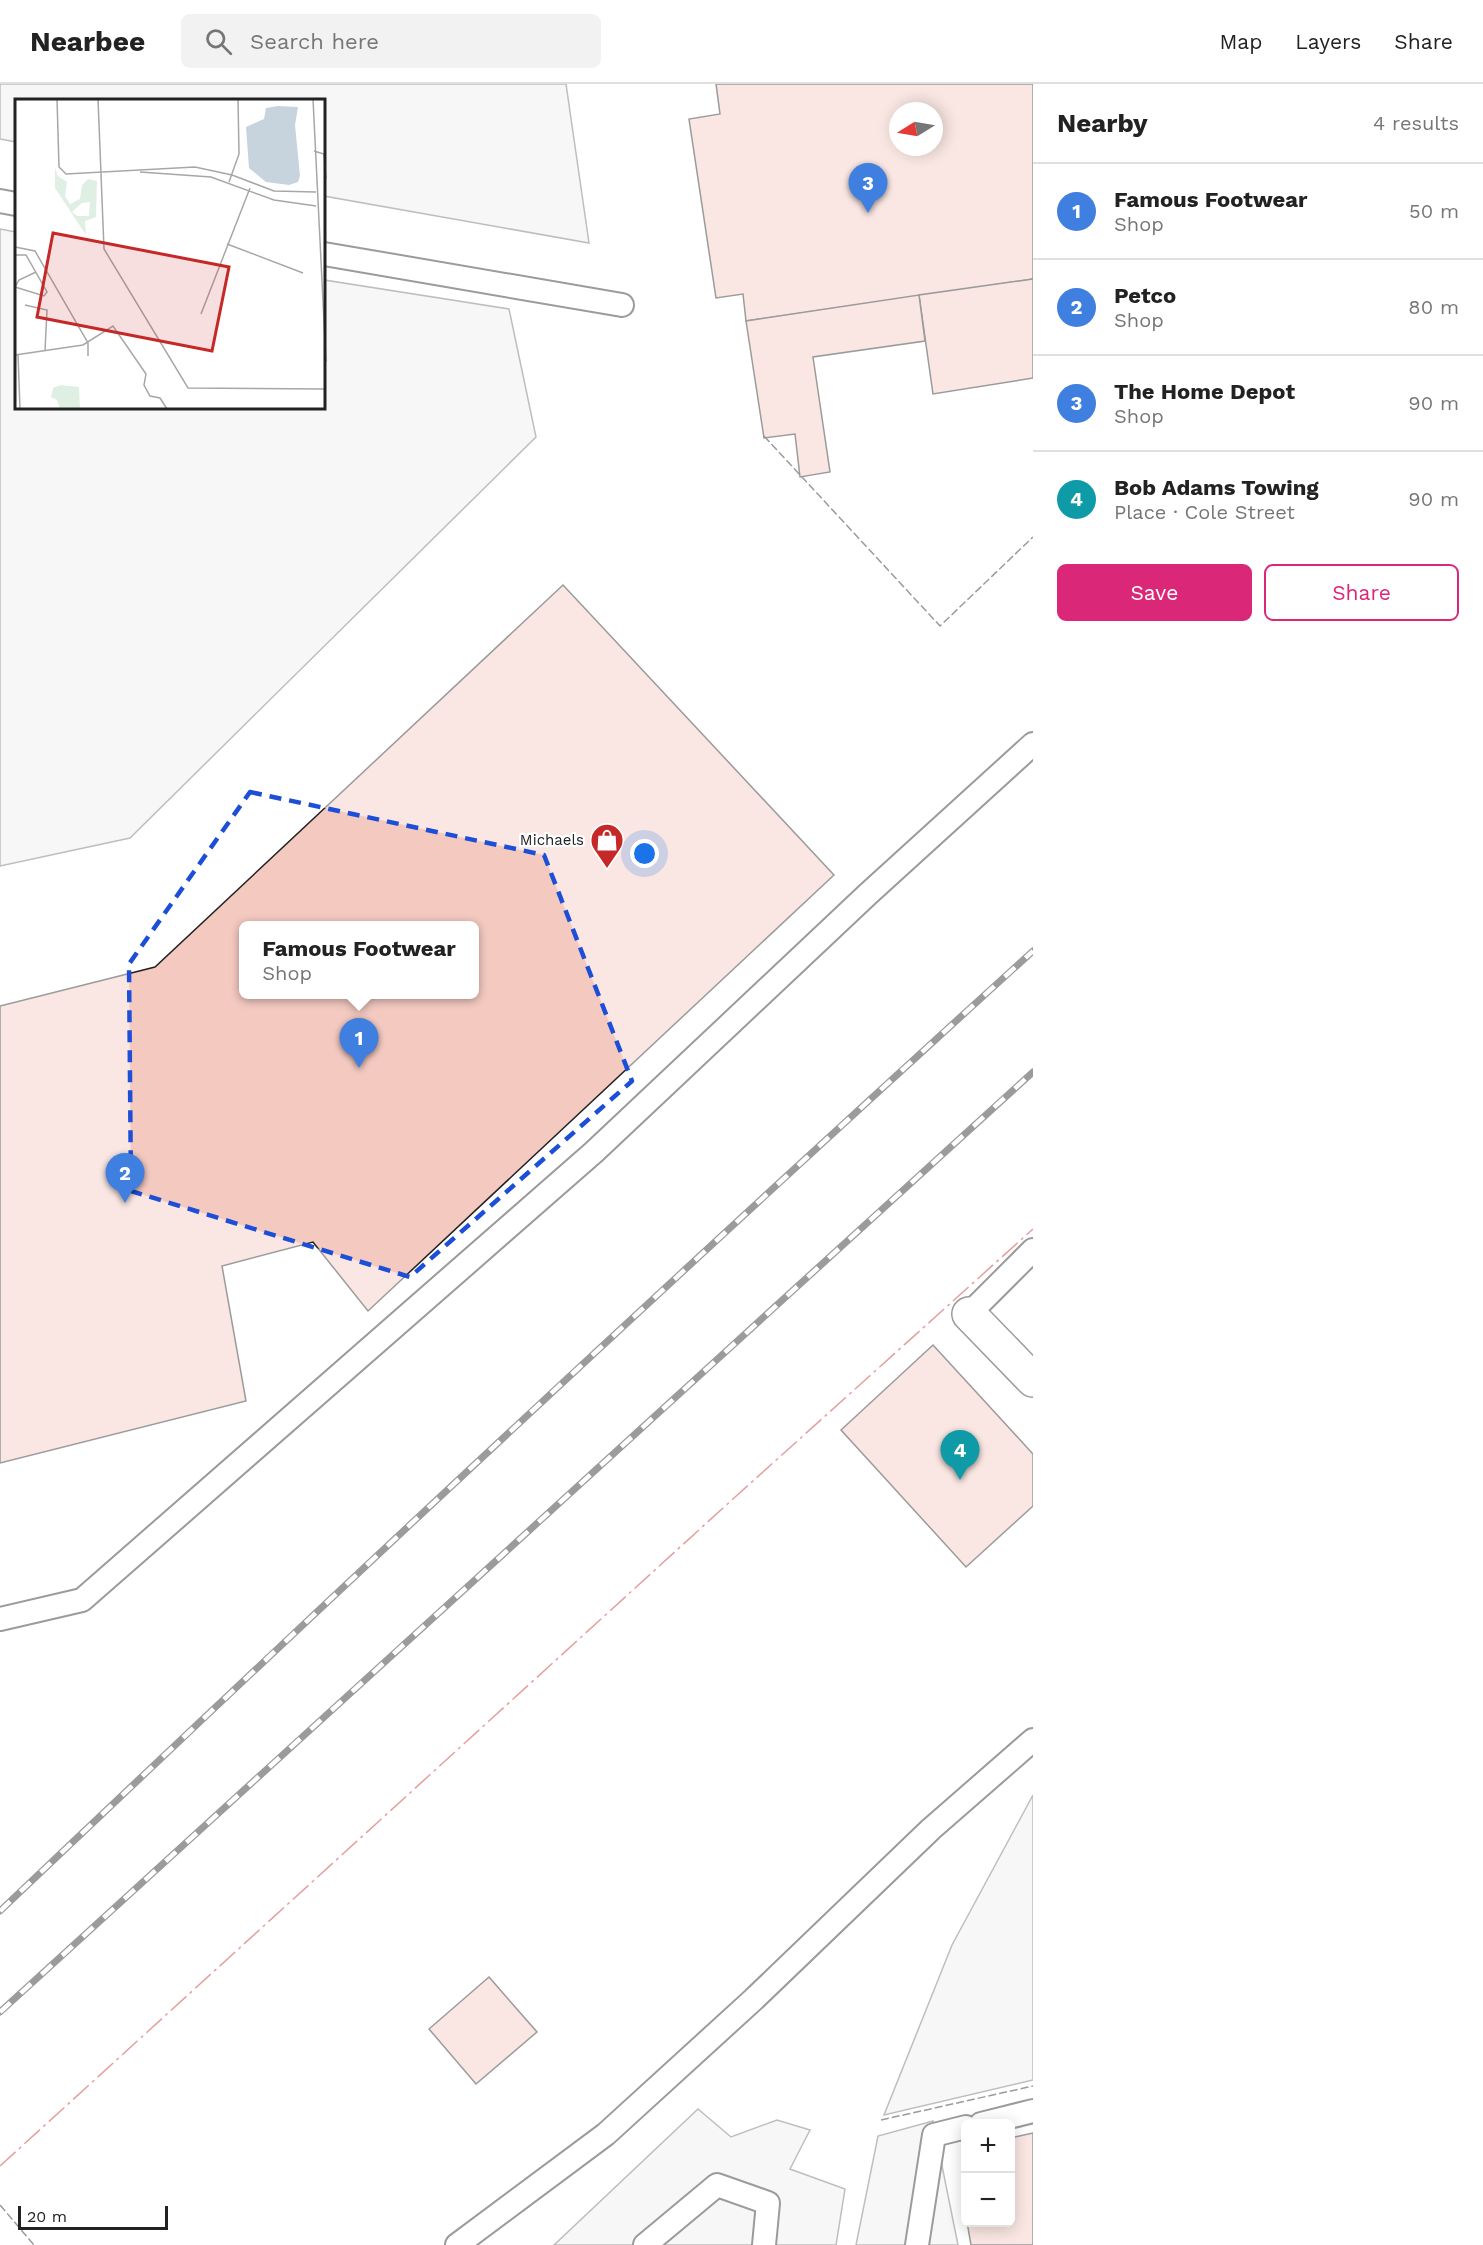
<!DOCTYPE html>
<html lang="en">
<head>
<meta charset="utf-8">
<style>
  body { margin:0; font-family:"Work Sans",sans-serif; background:#f2f2f2; color:#222 }
  .controls { position:absolute; right:18px; bottom:18px; display:grid; overflow:hidden; border-radius:9px; box-shadow:0 3px 15px #0003 }
  .controls button { width:54px; height:54px; display:grid; place-items:center; padding:0; border:0; border-bottom:2px solid #e0e0e0; background:#fff; color:#222; font:30px sans-serif }
  .compass { position:absolute; left:889px; top:18px; width:54px; height:54px; border-radius:50%; background:#fff; box-shadow:0 3px 15px #0003; rotate:259deg }
  .scale { position:absolute; left:18px; bottom:15px; width:150px; box-sizing:border-box; padding-left:6px; border:3px solid #222; border-top:0; font-size:16px; line-height:21px; white-space:nowrap; color:#222; -webkit-text-stroke:4px #fff; paint-order:stroke }
  .you { position:absolute; left:645px; top:770px; width:21px; height:21px; margin:-15px; border:4px solid #fff; border-radius:50%; background:#1a73e8; box-shadow:0 0 0 9px #1a73e833 }
  .badge { display:grid; place-items:center; width:39px; height:39px; border-radius:50%; background:#db2777; color:#fff; font-size:20px; font-weight:700 }
  .pin { position:absolute; translate:-50% -50px; filter:drop-shadow(0 2px 3px #0008) }
  .pin::after { content:''; position:absolute; top:32px; width:21px; height:18px; background:inherit; clip-path:polygon(0 0,100% 0,50% 100%) }
  .popup { position:absolute; left:239px; top:837px; width:240px; height:78px; box-sizing:border-box; display:grid; place-content:center; border-radius:9px; background:#fff; filter:drop-shadow(0 2px 4px #0005); font-size:20px; white-space:nowrap; color:#767676 }
  .popup b { font-size:22px; color:#222 }
  .popup::after { content:''; position:absolute; left:50%; top:100%; margin-left:-12px; border:12px solid transparent; border-top-color:#fff }
  .list { margin:0; padding:0; list-style:none }
  h2 { display:flex; justify-content:space-between; align-items:center; height:78px; margin:0; padding:0 24px; font-size:26px }
  h2 small { font-size:20px; font-weight:400; color:#767676 }
  .list li { display:grid; grid-template-columns:39px 1fr auto; gap:18px; align-items:center; box-sizing:border-box; height:96px; padding:0 24px; border-top:2px solid #e0e0e0 }
  .list b { display:block; font-size:22px; white-space:nowrap }
  .list p { margin:0; font-size:20px; white-space:nowrap; color:#767676 }
  .list em { font-size:20px; font-style:normal; color:#767676 }
  .actions { display:flex; gap:12px; padding:18px 24px }
  .actions a { flex:1; padding:14px 0; border:2px solid #db2777; border-radius:9px; text-align:center; font-size:21px; color:#db2777 }
  .actions .main { background:#db2777; color:#fff }
  .icon { flex:none; width:33px; height:33px; fill:none; stroke:currentColor; stroke-width:2; stroke-linecap:round; stroke-linejoin:round }
  .map { position:relative; flex:none; width:1033px; height:2161px; overflow:hidden }
  header { display:flex; align-items:center; gap:36px; box-sizing:border-box; height:84px; padding:0 30px; background:#fff; border-bottom:2px solid #e0e0e0 }
  header strong { font-size:28px }
  nav { display:flex; gap:33px; margin-inline-start:auto; font-size:21px }
  .search { width:420px; height:54px; background:#f2f2f2; display:flex; align-items:center; gap:15px; box-sizing:border-box; padding:0 21px; border-radius:9px; color:#767676; font-size:22px }
  main { display:flex }
  aside { flex:1; background:#fff }
  .map>svg:first-child { display:block }
</style>
</head>
<body>
<header>
<strong>Nearbee</strong>
<div class="search"><svg class="icon" aria-label="search" viewBox="0 0 24 24"><circle cx="10" cy="10" r="6"/><path d="M15 15l6 6"/></svg>Search here</div>
<nav><a>Map</a><a>Layers</a><a>Share</a></nav>
</header>
<main>
<div class="map">
<svg width="1033" height="2161" viewBox="0 0 1033 2161">
  <rect width="100%" height="100%" fill="#fff"/>
  <g fill="#ededed" stroke="#6f6f6f" stroke-width="1.5">
    <path d="M0,0H566L589,159L324,112V16H16V58L0,55Z"/>
    <path d="M0,145L16,148V324H324V196L509,225L536,353L130,754L0,782Z"/>
    <path d="M1033,1711V1996L884,2031L952,1861Z"/>
    <path d="M698,2025L731,2053L777,2036L810,2046L790,2085L845,2105L836,2161H554Z"/>
    <path d="M933,2037L958,2161H856L878,2052Z"/>
  </g>
  <g fill="#f3c9c0" stroke="#222" stroke-width="1.5" fill-rule="evenodd">
    <path d="M716,0H1033V195L746,237L743,210L716,214L689,35L720,30ZM898,27H934V63H898Z"/>
    <path d="M1033,195V294L933,310L919,211Z"/>
    <path d="M919,211L925,257L813,273L830,388L800,393L795,350L764,354L746,237Z"/>
    <path d="M563,501L834,791L368,1227L313,1158L222,1182L246,1317L0,1379V922L155,883ZM244,842H475V910H244Z"/>
    <path d="M933,1261L1033,1370V1422L966,1483L841,1346Z"/>
    <path d="M489,1893L537,1948L476,2000L429,1945Z"/>
    <path d="M1033,2049V2161H971L967,2138H1010V2122L1012,2121L1010,2113V2054Z"/>
  </g>
  <g fill="none" stroke-linecap="round" stroke-linejoin="round">
    <defs>
      <g id="lane">
        <path d="M0,117L16,120"/>
        <path d="M324,170L622,221"/>
        <path d="M969,1230L1033,1166"/>
        <path d="M0,1535L82,1516L594,1068L868,810L1033,660"/>
        <path d="M981,2040L1033,2027"/>
        <path d="M457,2161L606,2050L754,1915L931,1745L1033,1656"/>
        <path d="M645,2161L717,2101L768,2119L764,2161"/>
        <path d="M917,2161L934,2051L966,2043"/>
      </g>
      <path id="street" d="M969,1230L1033,1296"/>
    </defs>
    <use href="#lane" stroke="#222" stroke-width="26"/>
    <use href="#street" stroke="#222" stroke-width="36"/>
    <use href="#lane" stroke="#fff" stroke-width="22"/>
    <use href="#street" stroke="#fff" stroke-width="33"/>
    <defs>
      <g id="rail">
        <path d="M0,1827C341,1503 685,1183 1033,867"/>
        <path d="M0,1928L1033,988"/>
      </g>
    </defs>
    <use href="#rail" stroke="#222" stroke-width="7"/>
    <use href="#rail" stroke="#fff" stroke-width="4.5" stroke-dasharray="14" stroke-linecap="butt"/>
    <g stroke="#222" stroke-width="1.5" stroke-dasharray="8 3" stroke-linecap="butt">
      <path d="M764,352L940,542L1033,453"/>
      <path d="M881,2036L1033,2002"/>
      <path d="M0,2121L34,2161"/>
    </g>
    <path stroke="#c62828" stroke-width="1.5" stroke-dasharray="21 4.5 3 4.5" stroke-linecap="butt" d="M0,2082L734,1414L1033,1145"/>
  </g>
  <path d="M0 0H1033V2161H0ZM250,708L544,771L632,997L410,1193L131,1107L129,880Z" fill="#fff" fill-opacity=".55" fill-rule="evenodd"/>
  <path fill="none" stroke="#1d4ed8" stroke-width="4.5" stroke-dasharray="12 8" stroke-linejoin="round" d="M250,708L544,771L632,997L410,1193L131,1107L129,880Z"/>
  <defs>
    <symbol id="shop-pin" viewBox="-11 -11 22 30"><path d="M0 17L-7.5 6A9.5 9.5 0 1 1 7.5 6Z" fill="#c62828" stroke="#fff"/><path d="M-5-2.5h2.3a2.7 3.5 0 0 1 5.4 0H5L5.5 6h-11ZM-1.5-2.5h3a1.5 2.3 0 0 0-3 0Z" fill="#fff"/></symbol>
  </defs>
  <g fill-rule="evenodd">
    <use href="#shop-pin" x="588" y="737" width="38" height="52"/>
  </g>
  <g text-anchor="middle" stroke-width="4.5" stroke-linejoin="round" paint-order="stroke">
    <g font-size="15" fill="#222" stroke="#fff" text-anchor="end">
      <text x="584" y="761">Michaels</text>
    </g>
  </g>
  <g transform="translate(15 15)">
    <rect width="310" height="310" fill="#fff"/>
    <path d="M40,69L43,77L52,83L50,97L55,105L65,100L67,86L73,80L82,82L81,118L70,122L71,136L40,89ZM75,103L74,117H62L57,113L67,104ZM45,286L64,288L65,310H45L42,301L36,298L38,289Z" fill="#e0efe3" fill-rule="evenodd"/>
    <path d="M263,7L283,8L280,26L285,77L283,83L274,86L251,83L234,69L231,28L249,20L251,9Z" fill="#c7d3dd"/>
    <path fill="none" stroke="#a7a7a7" stroke-width="1.5" d="M42,0L44,68L51,75L180,68L217,76L259,92L301,93M83,0L89,150L173,289L311,290M298,0L311,263M299,52L309,55L311,80M125,73L196,78L259,101L301,107M214,83L224,55L223,0M212,145L288,174M0,148L20,152L73,244V257M0,156H11L32,193L29,197L0,188M0,188L4,181L21,173M10,206L32,211L30,252M186,215L235,89M3,255L5,310M0,256L68,246L98,227L131,275L129,286L135,297L145,299L152,310"/>
    <path fill="#c62828" fill-opacity="0.15" stroke="#c62828" stroke-width="3" d="M38,134L214,168L197,252L22,218Z"/>
    <rect width="310" height="310" fill="none" stroke="#222" stroke-width="3"/>
  </g>
</svg>
<div class="controls">
<button>+</button>
<button>−</button>
</div>
<svg class="compass" viewBox="-18 -18 36 36"><path d="M0-13l5 13h-10z" fill="#e53935"/><path d="M0 13l5-13h-10z" fill="#767676"/></svg>
<div class="scale">20 m</div>
<div class="you"></div>
<div class="pin badge" style="left:359px;top:984px;background:#3f7fe0">1</div>
<div class="popup"><b>Famous Footwear</b>Shop</div>
<div class="pin badge" style="left:125px;top:1119px;background:#3f7fe0">2</div>
<div class="pin badge" style="left:868px;top:129px;background:#3f7fe0">3</div>
<div class="pin badge" style="left:960px;top:1396px;background:#0f9aa8">4</div>
</div>
<aside>
<h2>Nearby<small>4 results</small></h2>
<ul class="list">
<li><span class="badge" style="background:#3f7fe0">1</span><div><b>Famous Footwear</b><p>Shop</p></div><em>50 m</em></li>
<li><span class="badge" style="background:#3f7fe0">2</span><div><b>Petco</b><p>Shop</p></div><em>80 m</em></li>
<li><span class="badge" style="background:#3f7fe0">3</span><div><b>The Home Depot</b><p>Shop</p></div><em>90 m</em></li>
<li><span class="badge" style="background:#0f9aa8">4</span><div><b>Bob Adams Towing</b><p>Place · Cole Street</p></div><em>90 m</em></li>
</ul>
<div class="actions"><a class="main">Save</a><a>Share</a></div>
</aside>
</main>
</body>
</html>
